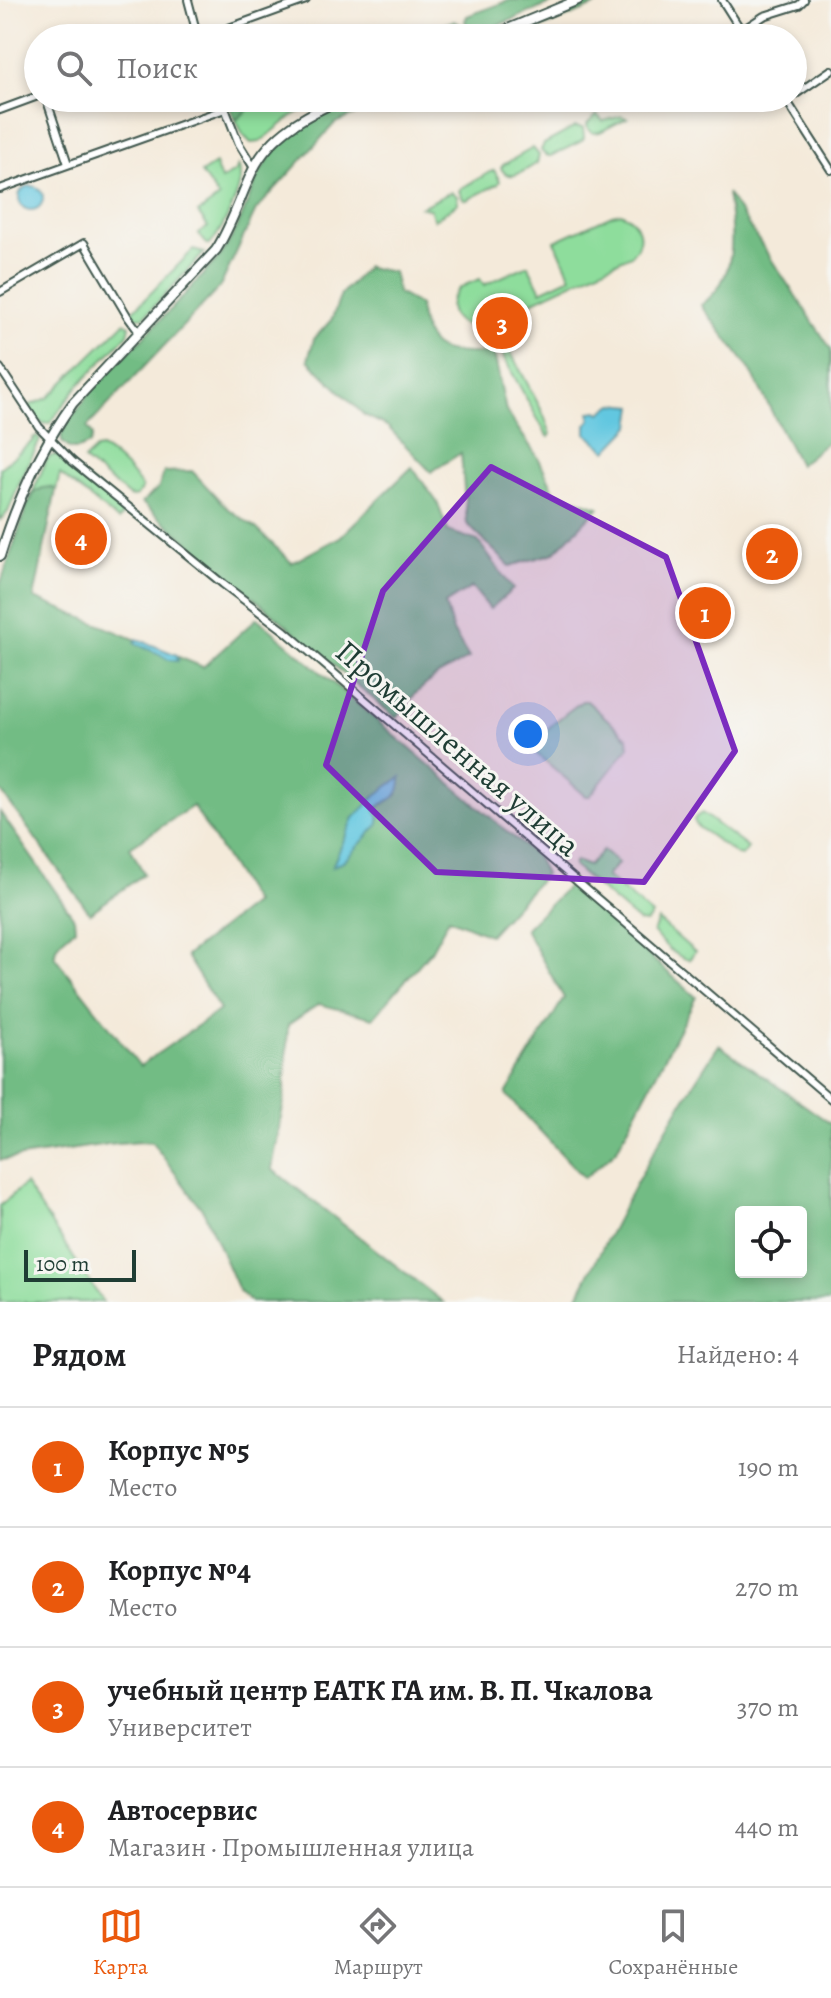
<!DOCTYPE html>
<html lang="ru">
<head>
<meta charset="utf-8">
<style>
  body { margin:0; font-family:Alegreya,serif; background:#f6f6f6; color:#202124 }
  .controls { position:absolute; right:24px; bottom:24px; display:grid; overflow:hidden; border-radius:8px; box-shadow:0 4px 12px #0003 }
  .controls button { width:72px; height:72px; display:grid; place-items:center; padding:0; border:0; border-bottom:2px solid #e0e0e0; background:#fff; color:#202124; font:40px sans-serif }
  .scale { position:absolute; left:24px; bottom:20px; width:112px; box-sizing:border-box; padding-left:8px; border:4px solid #1f3d34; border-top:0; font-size:22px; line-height:28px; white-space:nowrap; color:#1f3d34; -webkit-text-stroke:6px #f6f6f2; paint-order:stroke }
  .you { position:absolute; left:528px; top:734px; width:28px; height:28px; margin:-20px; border:6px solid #fff; border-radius:50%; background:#1a73e8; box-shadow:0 0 0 12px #1a73e833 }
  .badge { display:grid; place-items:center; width:52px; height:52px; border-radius:50%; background:#ea580c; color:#fff; font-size:26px; font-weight:700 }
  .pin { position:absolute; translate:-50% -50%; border:4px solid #fff; box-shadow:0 2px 8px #0006 }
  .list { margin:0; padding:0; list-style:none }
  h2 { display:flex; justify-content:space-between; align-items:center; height:104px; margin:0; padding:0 32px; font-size:34px }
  h2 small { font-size:26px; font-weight:400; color:#757577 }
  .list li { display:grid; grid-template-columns:52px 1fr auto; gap:24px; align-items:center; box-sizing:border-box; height:120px; padding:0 32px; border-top:2px solid #e0e0e0 }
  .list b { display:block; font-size:30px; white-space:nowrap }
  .list p { margin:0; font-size:26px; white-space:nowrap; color:#757577 }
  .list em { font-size:26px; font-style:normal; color:#757577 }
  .icon { flex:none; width:44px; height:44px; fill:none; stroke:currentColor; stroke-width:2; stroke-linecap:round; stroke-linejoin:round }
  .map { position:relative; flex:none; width:831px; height:1302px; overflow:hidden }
  .search { position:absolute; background:#fff; box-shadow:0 4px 12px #0003; left:24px; right:24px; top:24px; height:88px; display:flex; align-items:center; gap:20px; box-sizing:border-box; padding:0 28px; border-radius:44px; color:#757577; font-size:30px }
  .sheet { height:584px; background:#fff }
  nav { display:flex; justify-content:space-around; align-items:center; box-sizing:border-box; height:112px; border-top:2px solid #e0e0e0; background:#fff; font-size:22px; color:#757577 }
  nav a { display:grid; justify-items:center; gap:4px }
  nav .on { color:#ea580c }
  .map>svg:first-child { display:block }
</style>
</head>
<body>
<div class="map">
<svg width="831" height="1302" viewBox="0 0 831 1302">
  <rect width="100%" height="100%" fill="#f6f6f2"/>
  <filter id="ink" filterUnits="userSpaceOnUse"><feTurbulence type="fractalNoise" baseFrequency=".0125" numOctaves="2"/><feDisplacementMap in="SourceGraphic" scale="16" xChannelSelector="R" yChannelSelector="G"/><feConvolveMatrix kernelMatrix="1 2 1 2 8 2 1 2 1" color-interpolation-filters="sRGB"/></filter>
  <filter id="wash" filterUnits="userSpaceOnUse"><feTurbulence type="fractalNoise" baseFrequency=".006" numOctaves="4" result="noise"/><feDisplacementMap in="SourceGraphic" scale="32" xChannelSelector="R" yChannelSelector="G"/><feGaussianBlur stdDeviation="1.8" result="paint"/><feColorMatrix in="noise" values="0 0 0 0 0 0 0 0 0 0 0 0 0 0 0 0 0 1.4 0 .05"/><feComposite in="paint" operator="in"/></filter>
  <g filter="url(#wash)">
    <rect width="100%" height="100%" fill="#f4eada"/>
    <g fill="#8edd9c" stroke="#568d68" stroke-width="2">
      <path d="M269,98H298L306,100L309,107L292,116L260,142L251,143L243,135L236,120L252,106Z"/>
      <path d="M597,115L603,121L621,116L627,118L600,132L593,133L588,129L587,124Z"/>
      <path d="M575,127L583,128L584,138L580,142L551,156C546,156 543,154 541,150L544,144Z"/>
      <path d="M533,148L539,155L537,163C525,170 509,184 501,168L503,165Z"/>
      <path d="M215,164L221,180L236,171L238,165C247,185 223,228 210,245L207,244L198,234L208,227L198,213L219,198L201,173Z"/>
      <path d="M494,170L500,181L498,184L467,200L463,199L459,191L461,188Z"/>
      <path d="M451,192L457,196L458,203L434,220L430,209L421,207Z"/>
      <path d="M621,213C640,221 646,240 631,255L483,325C458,332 440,310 457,291C462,285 473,282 480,279L484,285L528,265L541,291L571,277L555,241L612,215Z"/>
      <path d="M193,250L204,253L144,317H136L132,312Z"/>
      <path d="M125,322L130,326L128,334L77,387L50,423C37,427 36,413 28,406L48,398Z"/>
      <path d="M504,348L509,349L542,411L551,434L549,437L546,434L504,358L502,352Z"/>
      <path d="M38,436L40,440L21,479L8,512L0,520V468L34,440L33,438Z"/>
      <path d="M101,448C114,454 136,476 142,488L137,496L132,497L129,496L84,460L96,449Z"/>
      <path d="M55,455L58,456L123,508L121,517L118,520L60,474L56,490L50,487L35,491L27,506L46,461L51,456Z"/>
      <path d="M582,701H587L628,738L629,747L590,796H586L536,753C534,734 568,712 582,701Z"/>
      <path d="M702,813L748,848L742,856L737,855L697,826L694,820L696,817Z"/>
      <path d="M603,850L618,863L606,876L652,915L646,923L639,922L573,866L575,861L588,866Z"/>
      <path d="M658,920L695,952L689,960C676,957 661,943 653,932Z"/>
      <path d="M25,1184L103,1302H0V1206Z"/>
    </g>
    <g fill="#72bc84" stroke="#487c5c" stroke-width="2" fill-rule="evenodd">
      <path d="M510,0H560L479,33C470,35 468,28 465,21L467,16Z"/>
      <path d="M590,0H609L517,38H498Z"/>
      <path d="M453,21L460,24L467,38H406Z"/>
      <path d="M235,98H269L252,106L236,120L228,105L231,100Z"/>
      <path d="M357,98H394L335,123L256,210L220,287L87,427L93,435L90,444L78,449H70L62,442L61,434L72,417L96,385L175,305L222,254L237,228L259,174L274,151L306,123Z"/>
      <path d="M727,193L831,349V439L799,465L751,371L701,305C739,278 733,233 727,193Z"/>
      <path d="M367,267L393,272L398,293L419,305C425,360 448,352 494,353L506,411L539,459L555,493L599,507L554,553L510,566L467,524L461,453L431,472L387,426L364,415L308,360L314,339L332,319L341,294Z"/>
      <path d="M412,467L437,502L448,531L478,541L513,589L490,609L472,587L445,604L453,631L469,658L435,677L416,693L396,718L142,503L159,487L164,472L192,471L228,509L256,528L292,563L340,537Z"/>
      <path d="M50,487L56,490L34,598L203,667L257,618L537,857L545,874L489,935L449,918L431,951L373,1018L319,1004L288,1025L284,1101L272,1169L443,1302H251L238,1290L204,1212L152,1142L141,1141L108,1144L0,1160V812L74,918L75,928C66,937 53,943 55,957L140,1066L220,1010L186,956L254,903L193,806L130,847L144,874L90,913L0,790V585L27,506L35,492L43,488ZM398,794L375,810L333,865L354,818Z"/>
      <path d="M569,885L696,997L616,1151L584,1178L506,1094L564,998L525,929Z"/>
      <path d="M719,1045L831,1124V1302H575C619,1214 664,1126 719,1045ZM741,1212H801V1272H741Z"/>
    </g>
    <g fill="#62c7e0" stroke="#40828a" stroke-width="2">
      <circle cx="31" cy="198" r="12"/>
      <path d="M613,404L634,406L631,426L607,451L586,433V425L591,419L590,412L598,411L601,413Z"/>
      <path d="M137,639L177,655L178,661L169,660L159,654L134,643Z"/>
      <path d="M401,777C402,801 388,797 375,810L379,817V824L345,860L332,867L354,818L376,795Z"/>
    </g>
  </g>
  <g filter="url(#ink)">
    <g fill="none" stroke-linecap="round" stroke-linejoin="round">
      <defs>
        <g id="street">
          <path d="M188,0L198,38"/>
          <path d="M722,0L746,38"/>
          <path d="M741,31L764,16L799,5L804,0"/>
          <path d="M201,38L306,0"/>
          <path d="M793,96L831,70"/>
          <path d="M46,98L68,164"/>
          <path d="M221,98L239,144L254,168"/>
          <path d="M785,98L831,170"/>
          <path d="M0,110L38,96"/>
          <path d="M0,189L225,109"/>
          <path d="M0,292L84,243L128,317L139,332"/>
          <path d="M0,368L39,427L72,461L223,584L285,631L831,1099"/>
        </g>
        <g id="secondary">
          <path d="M486,38L578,0"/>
          <path d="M0,556C17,501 39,450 73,403L216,250C232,225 240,197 253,170C271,133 308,114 344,98"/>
        </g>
      </defs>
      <use href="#street" stroke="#3f574d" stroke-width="10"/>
      <use href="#secondary" stroke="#3f574d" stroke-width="12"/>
      <use href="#street" stroke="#fff" stroke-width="6"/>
      <use href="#secondary" stroke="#fff" stroke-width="8"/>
    </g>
  </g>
  <path fill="#7b2cbf" fill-opacity="0.2" stroke="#7b2cbf" stroke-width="6" stroke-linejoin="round" d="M491,467L666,557L735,751L644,882L436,872L326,765L383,591Z"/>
  <g text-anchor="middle" stroke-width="6" stroke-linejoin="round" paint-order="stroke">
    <g font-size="32" fill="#1f3d34" stroke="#f6f6f2">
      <text transform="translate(458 748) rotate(41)" y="11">Промышленная улица</text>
    </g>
  </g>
</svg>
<div class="controls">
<button><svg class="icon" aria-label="locate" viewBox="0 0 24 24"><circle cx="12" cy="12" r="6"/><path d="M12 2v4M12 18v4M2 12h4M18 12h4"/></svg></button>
</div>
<div class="scale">100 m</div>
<div class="you"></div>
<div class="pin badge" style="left:705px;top:613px">1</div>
<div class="pin badge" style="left:772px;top:554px">2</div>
<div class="pin badge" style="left:502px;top:323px">3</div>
<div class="pin badge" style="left:81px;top:539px">4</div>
<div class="search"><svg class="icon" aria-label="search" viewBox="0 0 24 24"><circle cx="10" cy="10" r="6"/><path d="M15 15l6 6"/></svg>Поиск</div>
</div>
<section class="sheet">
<h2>Рядом<small>Найдено: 4</small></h2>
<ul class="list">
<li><span class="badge">1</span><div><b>Корпус №5</b><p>Место</p></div><em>190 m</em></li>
<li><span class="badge">2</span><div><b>Корпус №4</b><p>Место</p></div><em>270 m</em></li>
<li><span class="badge">3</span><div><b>учебный центр ЕАТК ГА им. В. П. Чкалова</b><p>Университет</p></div><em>370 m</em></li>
<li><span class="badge">4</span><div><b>Автосервис</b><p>Магазин · Промышленная улица</p></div><em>440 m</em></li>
</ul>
</section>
<nav>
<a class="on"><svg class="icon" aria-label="map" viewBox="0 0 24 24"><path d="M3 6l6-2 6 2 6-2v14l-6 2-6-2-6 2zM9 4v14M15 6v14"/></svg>Карта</a>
<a><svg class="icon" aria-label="directions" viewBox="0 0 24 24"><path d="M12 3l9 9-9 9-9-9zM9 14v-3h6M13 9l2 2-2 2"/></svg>Маршрут</a>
<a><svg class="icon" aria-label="saved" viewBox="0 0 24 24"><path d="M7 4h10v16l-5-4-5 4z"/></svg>Сохранённые</a>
</nav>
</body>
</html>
